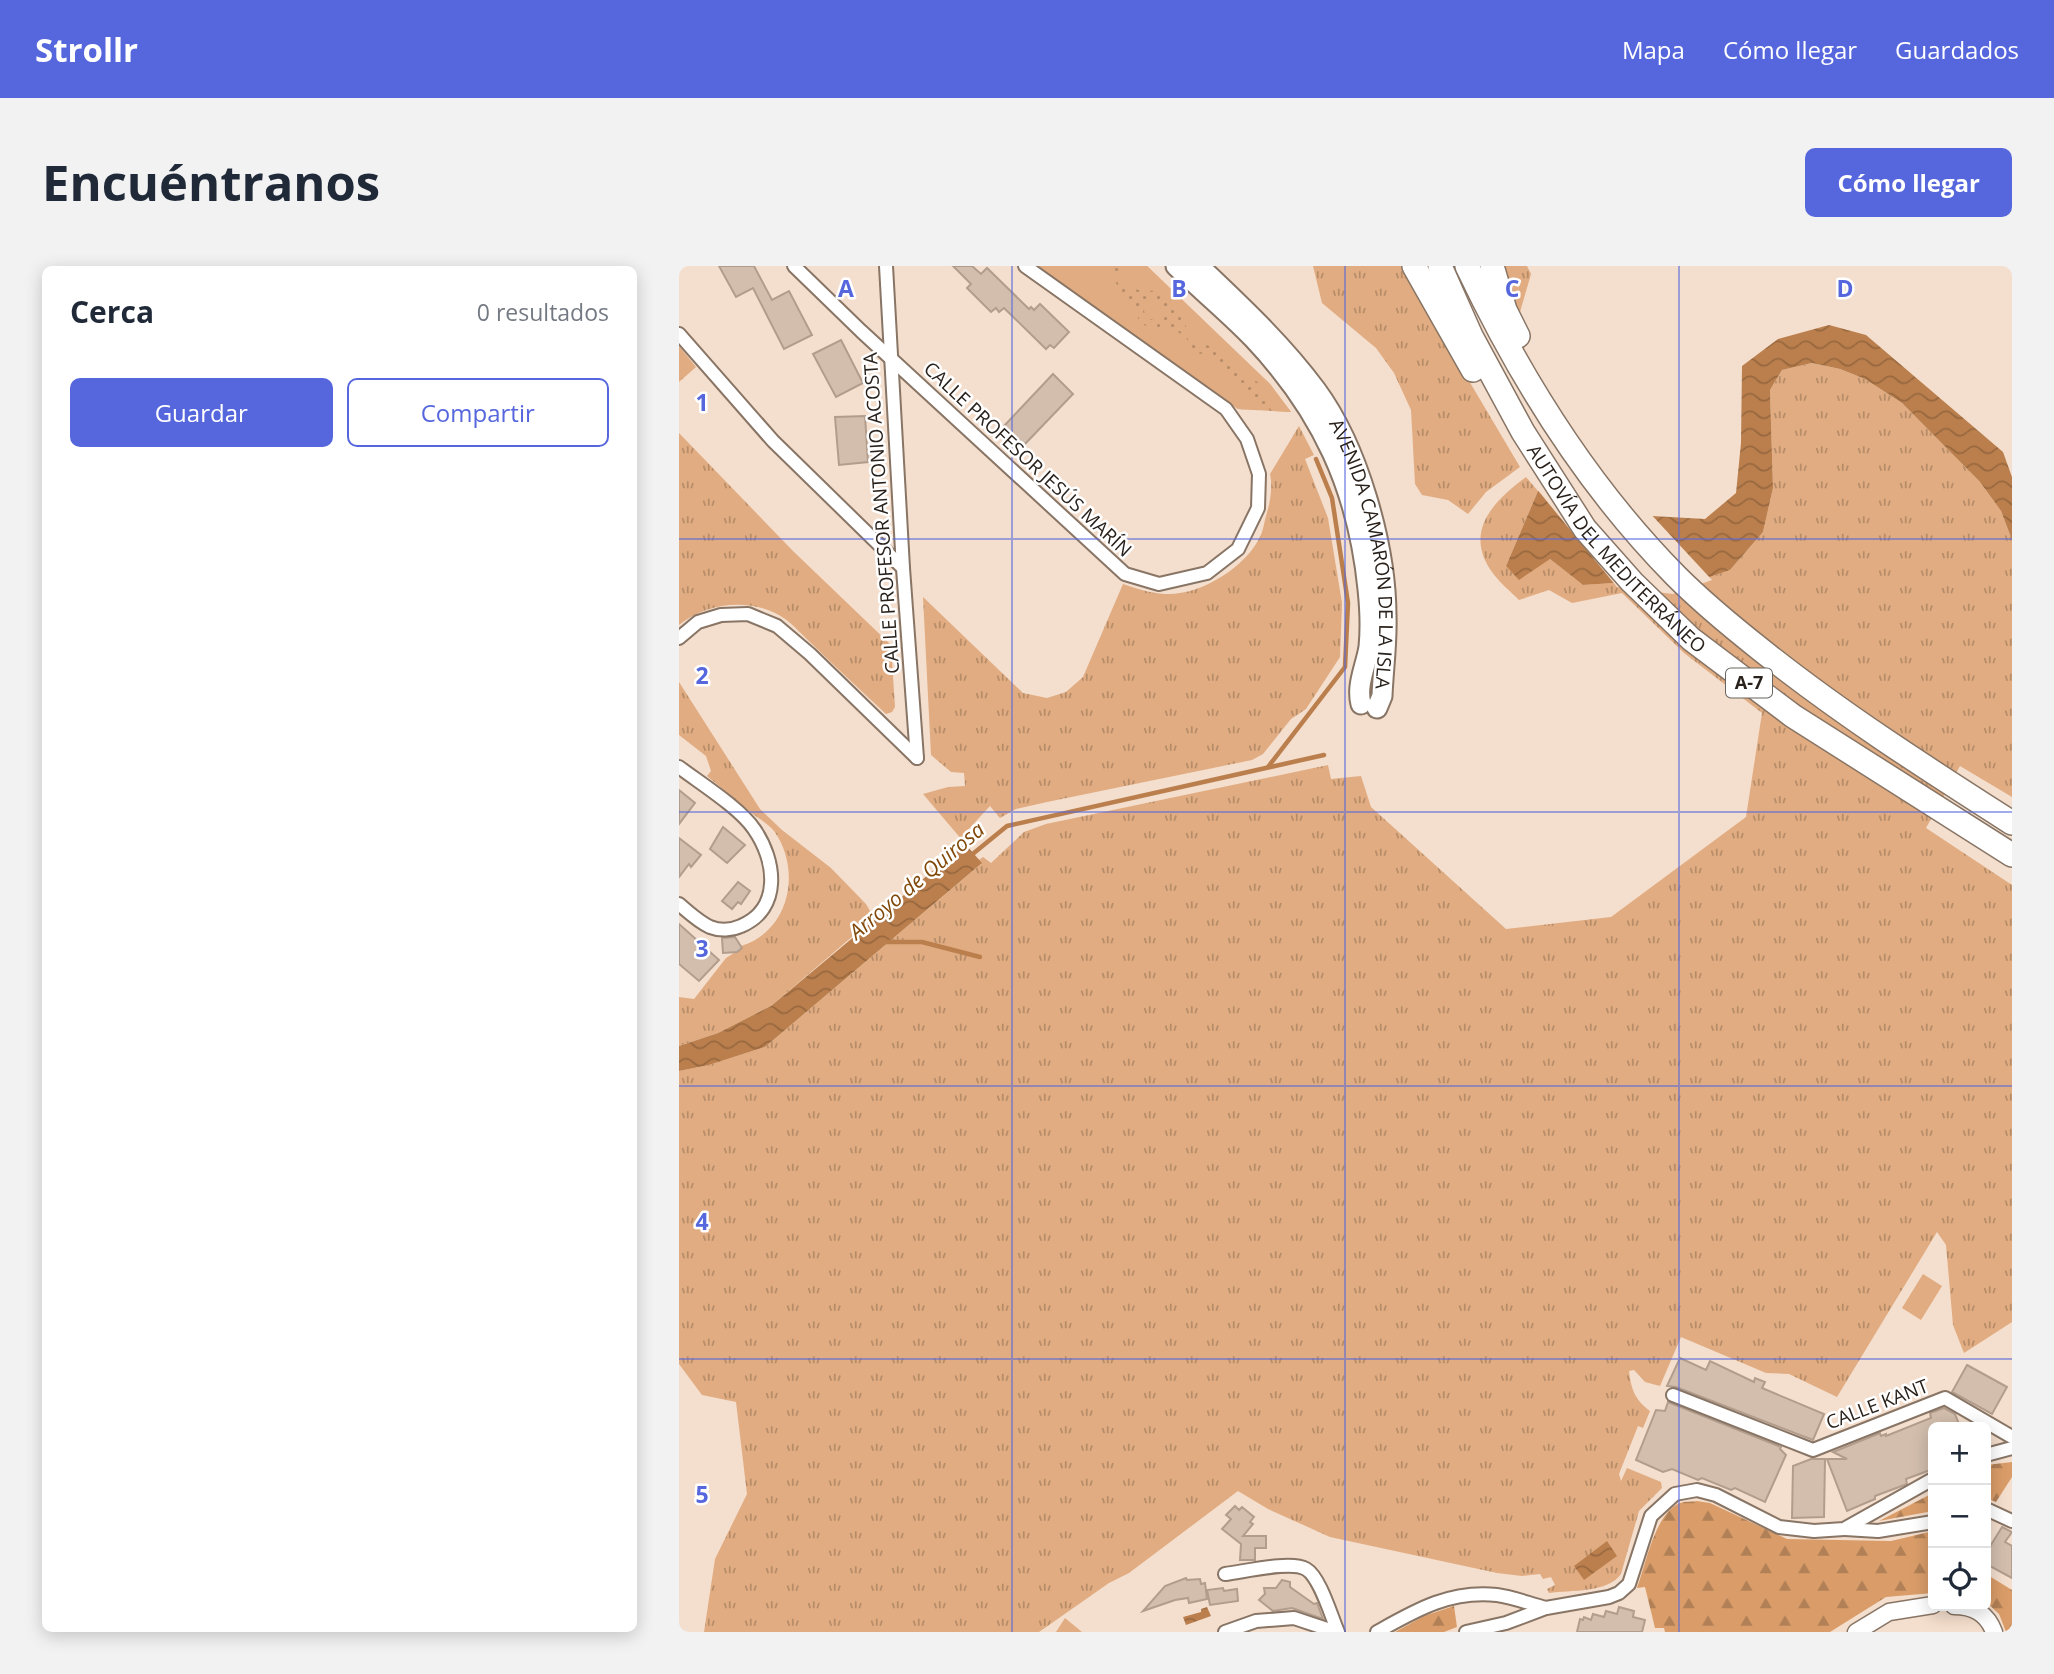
<!DOCTYPE html>
<html lang="es">
<head>
<meta charset="utf-8">
<style>
  body { margin:0; font-family:"Open Sans",sans-serif; background:#f2f2f3; color:#1f2937 }
  .controls { position:absolute; right:21px; bottom:21px; display:grid; overflow:hidden; border-radius:10px; box-shadow:0 4px 18px #0003 }
  .controls button { width:63px; height:63px; display:grid; place-items:center; padding:0; border:0; border-bottom:2px solid #e0e1e3; background:#fff; color:#1f2937; font:35px sans-serif }
  .list { margin:0; padding:0; list-style:none }
  h2 { display:flex; justify-content:space-between; align-items:center; height:91px; margin:0; padding:0 28px; font-size:30px }
  h2 small { font-size:23px; font-weight:400; color:#747a83 }
  .actions { display:flex; gap:14px; padding:21px 28px }
  .actions a { flex:1; padding:16px 0; border:2px solid #5667dd; border-radius:10px; text-align:center; font-size:24px; color:#5667dd }
  .actions .main { background:#5667dd; color:#fff }
  .icon { flex:none; width:38px; height:38px; fill:none; stroke:currentColor; stroke-width:2; stroke-linecap:round; stroke-linejoin:round }
  .map { position:relative; flex:none; width:1333px; height:1366px; overflow:hidden; border-radius:10px }
  header { display:flex; align-items:center; gap:42px; box-sizing:border-box; height:98px; padding:0 35px; background:#5667dd; color:#fff }
  header strong { font-size:33px }
  nav { display:flex; gap:38px; margin-inline-start:auto; font-size:24px }
  .intro { display:flex; align-items:center; justify-content:space-between; box-sizing:border-box; height:168px; padding:0 42px }
  h1 { margin:0; font-size:49px }
  .button { padding:18px 32px; border-radius:10px; background:#5667dd; color:#fff; font-size:24px; font-weight:700 }
  main { display:flex; gap:42px; padding:0 42px }
  aside { flex:1; background:#fff; border-radius:10px; box-shadow:0 4px 18px #0003 }
  .map>svg:first-child { display:block }
</style>
</head>
<body>
<header>
<strong>Strollr</strong>
<nav><a>Mapa</a><a>Cómo llegar</a><a>Guardados</a></nav>
</header>
<div class="intro"><h1>Encuéntranos</h1><a class="button">Cómo llegar</a></div>
<main>
<aside>
<h2>Cerca<small>0 resultados</small></h2>
<ul class="list">
</ul>
<div class="actions"><a class="main">Guardar</a><a>Compartir</a></div>
</aside>
<div class="map">
<svg width="1333" height="1366" viewBox="0 0 1333 1366">
  <defs>
    <pattern id="grass-tufts" width="24" height="20" patternUnits="userSpaceOnUse" patternTransform="scale(1.75)"><rect width="24" height="20" fill="#e1ac81"/><path d="M3 7l-1-3M5 7V3M7 7l1-3M15 17l-1-3M17 17v-4M19 17l1-3" fill="none" stroke="#b68c69"/></pattern>
    <pattern id="forest-firs" width="22" height="20" patternUnits="userSpaceOnUse" patternTransform="scale(1.75)"><rect width="22" height="20" fill="#da9d69"/><path d="M5 1l3.5 6h-7zM16 11l3.5 6h-7z" fill="#b18056"/></pattern>
    <pattern id="park-dots" width="8" height="8" patternUnits="userSpaceOnUse" patternTransform="scale(1.75)"><rect width="8" height="8" fill="#e1ac81"/><path d="M2 2h.1M6 6h.1" fill="none" stroke="#b68c69" stroke-width="1.8" stroke-linecap="round"/></pattern>
    <pattern id="water-waves" width="16" height="10" patternUnits="userSpaceOnUse" patternTransform="scale(1.75)"><rect width="16" height="10" fill="#bb7f4d"/><path d="M0 5q4-4 8 0t8 0" fill="none" stroke="#98683f"/></pattern>
  </defs>
  <rect width="100%" height="100%" fill="#f4decd"/>
  <g fill="url(#grass-tufts)">
    <path d="M634,0H722L841,201L807,226L789,248L769,234L743,229L736,218L732,144L715,107L697,82L643,37Z"/>
    <path d="M826,0H848L852,8L839,53Z"/>
    <path d="M0,80L17,101L0,116Z"/>
    <path d="M1133,97L1161,103L1186,113L1223,137L1301,216L1322,245L1333,274V531L1281,500L1247,562L1333,619V1056L1285,1087L1274,1059L1267,979L1258,966L1158,1131L1110,1108L1087,1107L1002,1071L981,1120L966,1116L955,1104L950,1105C952,1123 956,1134 971,1145L964,1162L959,1160L940,1208L942,1215L948,1202L982,1216L983,1222L960,1245L942,1308C929,1327 892,1324 870,1327L868,1323L876,1319L872,1311L864,1313L861,1308L843,1310L818,1307L651,1271L589,1243L559,1225L450,1307L430,1317L360,1366H25L36,1293L68,1228L57,1136L23,1129L0,1098V805L30,799L86,781L302,598L300,594L304,591L312,597L345,566L367,558L649,499L652,513L682,510L692,541L827,663L932,651L1067,551L1083,447L1005,387L943,327L893,337L870,324L840,334C831,325 820,316 813,306C784,265 815,235 847,211L859,225L827,300L871,293L904,319L935,317L994,324L1051,304L1084,266L1094,222L1091,124L1103,104Z"/>
    <path d="M620,160L635,189L626,193L649,252L663,337L661,391L627,443L612,453L584,488L573,494L368,536L337,543L321,552L311,540L286,567L294,578L289,581L244,528L269,521L286,520L285,507L272,506L252,489L244,331L344,427L368,432L387,426L404,411L444,318C458,323 471,327 486,328C520,330 566,302 581,271C584,265 585,257 587,250C591,237 594,221 591,208Z"/>
    <path d="M0,167L114,285L212,379L216,441L213,446L207,448C182,425 157,401 133,378C122,368 110,353 96,347C66,332 25,338 0,359Z"/>
    <path d="M0,416L81,543L103,564L152,602L187,638L195,652L92,740L39,767L0,780V731L15,733L47,692L63,682L62,680C111,665 123,604 95,565C90,558 80,553 74,548C58,536 43,522 28,510L32,505L27,490L0,469Z"/>
    <path d="M386,1352L403,1366H377Z"/>
  </g>
  <g fill="url(#forest-firs)">
    <path d="M1333,1196V1211L1317,1236L1307,1232V1199Z"/>
    <path d="M1254,1227V1245L1200,1255Z"/>
    <path d="M1018,1235L1031,1237L1108,1273L1212,1275L1254,1265V1327L1207,1331L1151,1366H986L985,1362H976L966,1321L958,1322C967,1298 976,1247 1001,1237C1006,1235 1013,1236 1018,1235Z"/>
    <path d="M1307,1308L1333,1324V1366H1327L1320,1348L1307,1336Z"/>
    <path d="M775,1340L778,1361L765,1366H716L745,1350Z"/>
  </g>
  <path fill="url(#park-dots)" d="M357,0H468L591,118L612,146L559,143Z"/>
  <g fill="#e1ac81">
    <path d="M358,0H424L429,4L462,57L474,64L499,66L507,71L515,87L535,89C550,107 571,121 582,141L580,144L559,143Z"/>
    <path d="M442,0H468L591,118L612,146L593,145L587,137L579,116C562,111 550,101 545,85L519,76L511,67L489,30L476,25L449,23L442,10Z"/>
    <circle cx="475" cy="44" r="10"/>
    <path d="M1244,1008L1263,1020L1242,1054L1223,1042Z"/>
  </g>
  <g fill="url(#water-waves)">
    <path d="M1150,59L1187,69L1324,186L1333,211V274L1322,245L1301,216L1223,137L1186,113L1161,103L1133,97L1103,104L1091,124L1094,222L1084,266L1051,304L994,324L935,317L904,319L871,293L840,314L827,300L859,225L913,227L973,250L1026,253L1057,227L1062,177L1063,100L1099,73Z"/>
    <path d="M286,578L303,597L86,781L30,799L0,805V780L39,767L92,740Z"/>
    <path d="M928,1275L938,1290L905,1314L895,1300Z"/>
    <path d="M528,1341L532,1350L507,1359L504,1351L522,1346V1343Z"/>
  </g>
  <path fill="#f4decd" d="M857,222L913,223L969,245L1033,314L994,328L938,321Z"/>
  <g fill="none" stroke-linecap="round" stroke-linejoin="round">
    <g stroke="#bb7f4d" stroke-width="4.5">
      <path d="M589,501L666,401L669,337L653,232L637,193"/>
      <path d="M290,591L328,560L645,489"/>
      <path d="M206,676H243L301,691"/>
    </g>
  </g>
  <g fill="#d3bead" stroke="#b29d8d" stroke-width="2">
    <path d="M40,0H75L93,34L110,25L133,69L105,83L74,22L57,31Z"/>
    <path d="M274,0H293L302,8L308,2L350,43L352,41L355,44L361,38L390,66L375,82L371,79L367,83L325,42L320,46L317,42L312,46L288,22L292,18Z"/>
    <path d="M162,74L184,117L157,131L134,88Z"/>
    <path d="M374,108L394,128L345,179L325,160Z"/>
    <path d="M186,150L189,196L160,199L156,151Z"/>
    <path d="M0,524L16,537L0,558Z"/>
    <path d="M44,561L66,579L48,597L31,583Z"/>
    <path d="M0,572L22,589L12,601L10,598L0,611Z"/>
    <path d="M59,616L71,625L62,638L59,636L53,643L43,635Z"/>
    <path d="M0,658L40,694L20,715L0,698Z"/>
    <path d="M56,671L63,682L58,686L44,687L43,672Z"/>
    <path d="M1001,1092L1027,1104L1031,1095L1075,1116L1076,1112L1086,1116L1083,1122L1145,1148L1134,1174L997,1121L988,1120Z"/>
    <path d="M1288,1099L1328,1121L1313,1148L1273,1126Z"/>
    <path d="M989,1136L1102,1181L1101,1183L1107,1189L1086,1236L1056,1222L1052,1224L1023,1212L1019,1214L993,1203L984,1206L957,1194L977,1144L986,1145Z"/>
    <path d="M1265,1142L1276,1148L1281,1161H1254V1203L1227,1213L1228,1218L1196,1230V1233L1168,1245L1148,1193H1168L1154,1186L1201,1167L1202,1170L1207,1168V1170L1252,1152L1251,1147Z"/>
    <path d="M1132,1193H1146L1145,1251L1113,1252L1114,1200Z"/>
    <path d="M556,1240L560,1244L563,1241L575,1251L571,1256L574,1258L564,1270H587V1282H576V1294H561L562,1278L543,1263L552,1253L547,1249Z"/>
    <path d="M1323,1261L1333,1266L1326,1276L1333,1280V1312L1307,1298V1287Z"/>
    <path d="M507,1312L508,1314L521,1313L522,1318L526,1317L528,1333L510,1337L509,1332L496,1334L464,1345L486,1320Z"/>
    <path d="M603,1314L611,1316V1321L635,1338L638,1337L644,1353L613,1342L594,1345L580,1334L586,1328L585,1322H597Z"/>
    <path d="M544,1322L545,1325L558,1323L559,1335L531,1339L528,1324Z"/>
    <path d="M940,1341L955,1345L954,1351L966,1354L963,1366H898L901,1353L904,1354L905,1351L912,1354L914,1348L925,1351L927,1345L938,1348Z"/>
  </g>
  <g fill="none" stroke-linecap="round" stroke-linejoin="round">
    <defs>
      <g id="minor">
        <path d="M115,0L182,65L446,308L480,318L528,307L559,283L579,242L580,208L568,173L547,143L346,0"/>
        <path d="M207,0L224,302L238,492"/>
        <path d="M0,68L94,175L224,302"/>
        <path d="M0,372L19,356L42,349L69,348L98,360L131,388L238,492"/>
        <path d="M0,501C21,517 61,542 75,563C97,594 103,643 62,660C53,664 41,665 31,661C20,656 9,646 0,638"/>
        <path d="M994,1129L1134,1184L1266,1132L1333,1171"/>
        <path d="M1307,1189L1333,1182"/>
        <path d="M1307,1243L1333,1255"/>
        <path d="M1166,1263L1199,1265L1254,1256"/>
        <path d="M546,1308C564,1306 612,1294 627,1303C641,1311 652,1350 659,1366"/>
        <path d="M546,1366L577,1355L615,1352L657,1366"/>
        <path d="M698,1366C737,1344 771,1324 818,1329C834,1331 851,1338 867,1342"/>
        <path d="M787,1366L827,1357L867,1342L930,1331L940,1327L950,1318L972,1250L996,1228L1018,1224L1037,1229L1100,1261L1135,1265L1165,1263L1254,1213"/>
      </g>
      <g id="tertiary">
        <path d="M1275,1340C1294,1340 1308,1347 1315,1366"/>
        <path d="M1177,1366L1210,1346L1254,1339"/>
      </g>
      <g id="primary">
        <path d="M497,0C522,24 550,47 574,72C643,145 679,223 689,323C691,342 692,361 690,381C687,400 677,419 682,438"/>
        <path id="s1" d="M520,0C561,39 603,78 637,124C679,181 707,280 707,350C708,377 704,404 703,430L698,442"/>
      </g>
      <g id="motorway">
        <path d="M735,0L794,104"/>
        <path id="s2" d="M761,0L792,70L844,166L906,263L953,316L1012,373L1114,450L1333,589"/>
        <path d="M788,0C842,114 908,220 997,310C1023,336 1052,360 1081,383C1161,447 1247,502 1333,557"/>
        <path d="M813,0L826,44L839,70"/>
      </g>
    </defs>
    <use href="#minor" stroke="#887565" stroke-width="16"/>
    <use href="#tertiary" stroke="#887565" stroke-width="19"/>
    <use href="#primary" stroke="#887565" stroke-width="23"/>
    <use href="#motorway" stroke="#887565" stroke-width="26"/>
    <use href="#minor" stroke="#fff" stroke-width="12"/>
    <use href="#tertiary" stroke="#fff" stroke-width="16"/>
    <use href="#primary" stroke="#fff" stroke-width="19"/>
    <use href="#motorway" stroke="#fff" stroke-width="23"/>
  </g>
  <path fill="none" stroke="#5667dd" stroke-width="2" stroke-opacity="0.55" d="M333,0V1366M666,0V1366M1000,0V1366M0,273H1333M0,546H1333M0,820H1333M0,1093H1333"/>
  <g text-anchor="middle" stroke-width="5" stroke-linejoin="round" paint-order="stroke">
    <rect fill="#fff" stroke="#69645f" stroke-width="2" x="1047" y="402.5" width="46" height="29" rx="5"/>
    <g font-size="18" font-weight="bold" fill="#29211b">
      <text x="1070" y="423">A-7</text>
    </g>
    <g font-size="19" fill="#29211b" stroke="#fff">
      <text transform="translate(349 193) rotate(43)" y="7">CALLE PROFESOR JESÚS MARÍN</text>
      <text transform="translate(202 247) rotate(-94)" y="7">CALLE PROFESOR ANTONIO ACOSTA</text>
      <text dy="7" stroke="none"><textPath href="#s2" startOffset="336">AUTOVÍA DEL MEDITERRÁNEO</textPath></text>
      <text dy="7" stroke="none"><textPath href="#s1" startOffset="345">AVENIDA CAMARÓN DE LA ISLA</textPath></text>
      <text transform="translate(1198 1138) rotate(-21)" y="7">CALLE KANT</text>
    </g>
    <g font-size="21" font-style="italic" fill="#804706" stroke="#fff">
      <text transform="translate(238 615) rotate(-40)" y="7">Arroyo de Quirosa</text>
    </g>
  </g>
  <g font-size="23" text-anchor="middle" font-weight="bold" fill="#5667dd" stroke="#fff" stroke-width="5" stroke-linejoin="round" paint-order="stroke">
    <text x="167" y="31">A</text>
    <text x="500" y="31">B</text>
    <text x="833" y="31">C</text>
    <text x="1166" y="31">D</text>
    <text x="23" y="145">1</text>
    <text x="23" y="418">2</text>
    <text x="23" y="691">3</text>
    <text x="23" y="964">4</text>
    <text x="23" y="1237">5</text>
  </g>
</svg>
<div class="controls">
<button>+</button>
<button>−</button>
<button><svg class="icon" aria-label="locate" viewBox="0 0 24 24"><circle cx="12" cy="12" r="6"/><path d="M12 2v4M12 18v4M2 12h4M18 12h4"/></svg></button>
</div>
</div>
</main>
</body>
</html>
